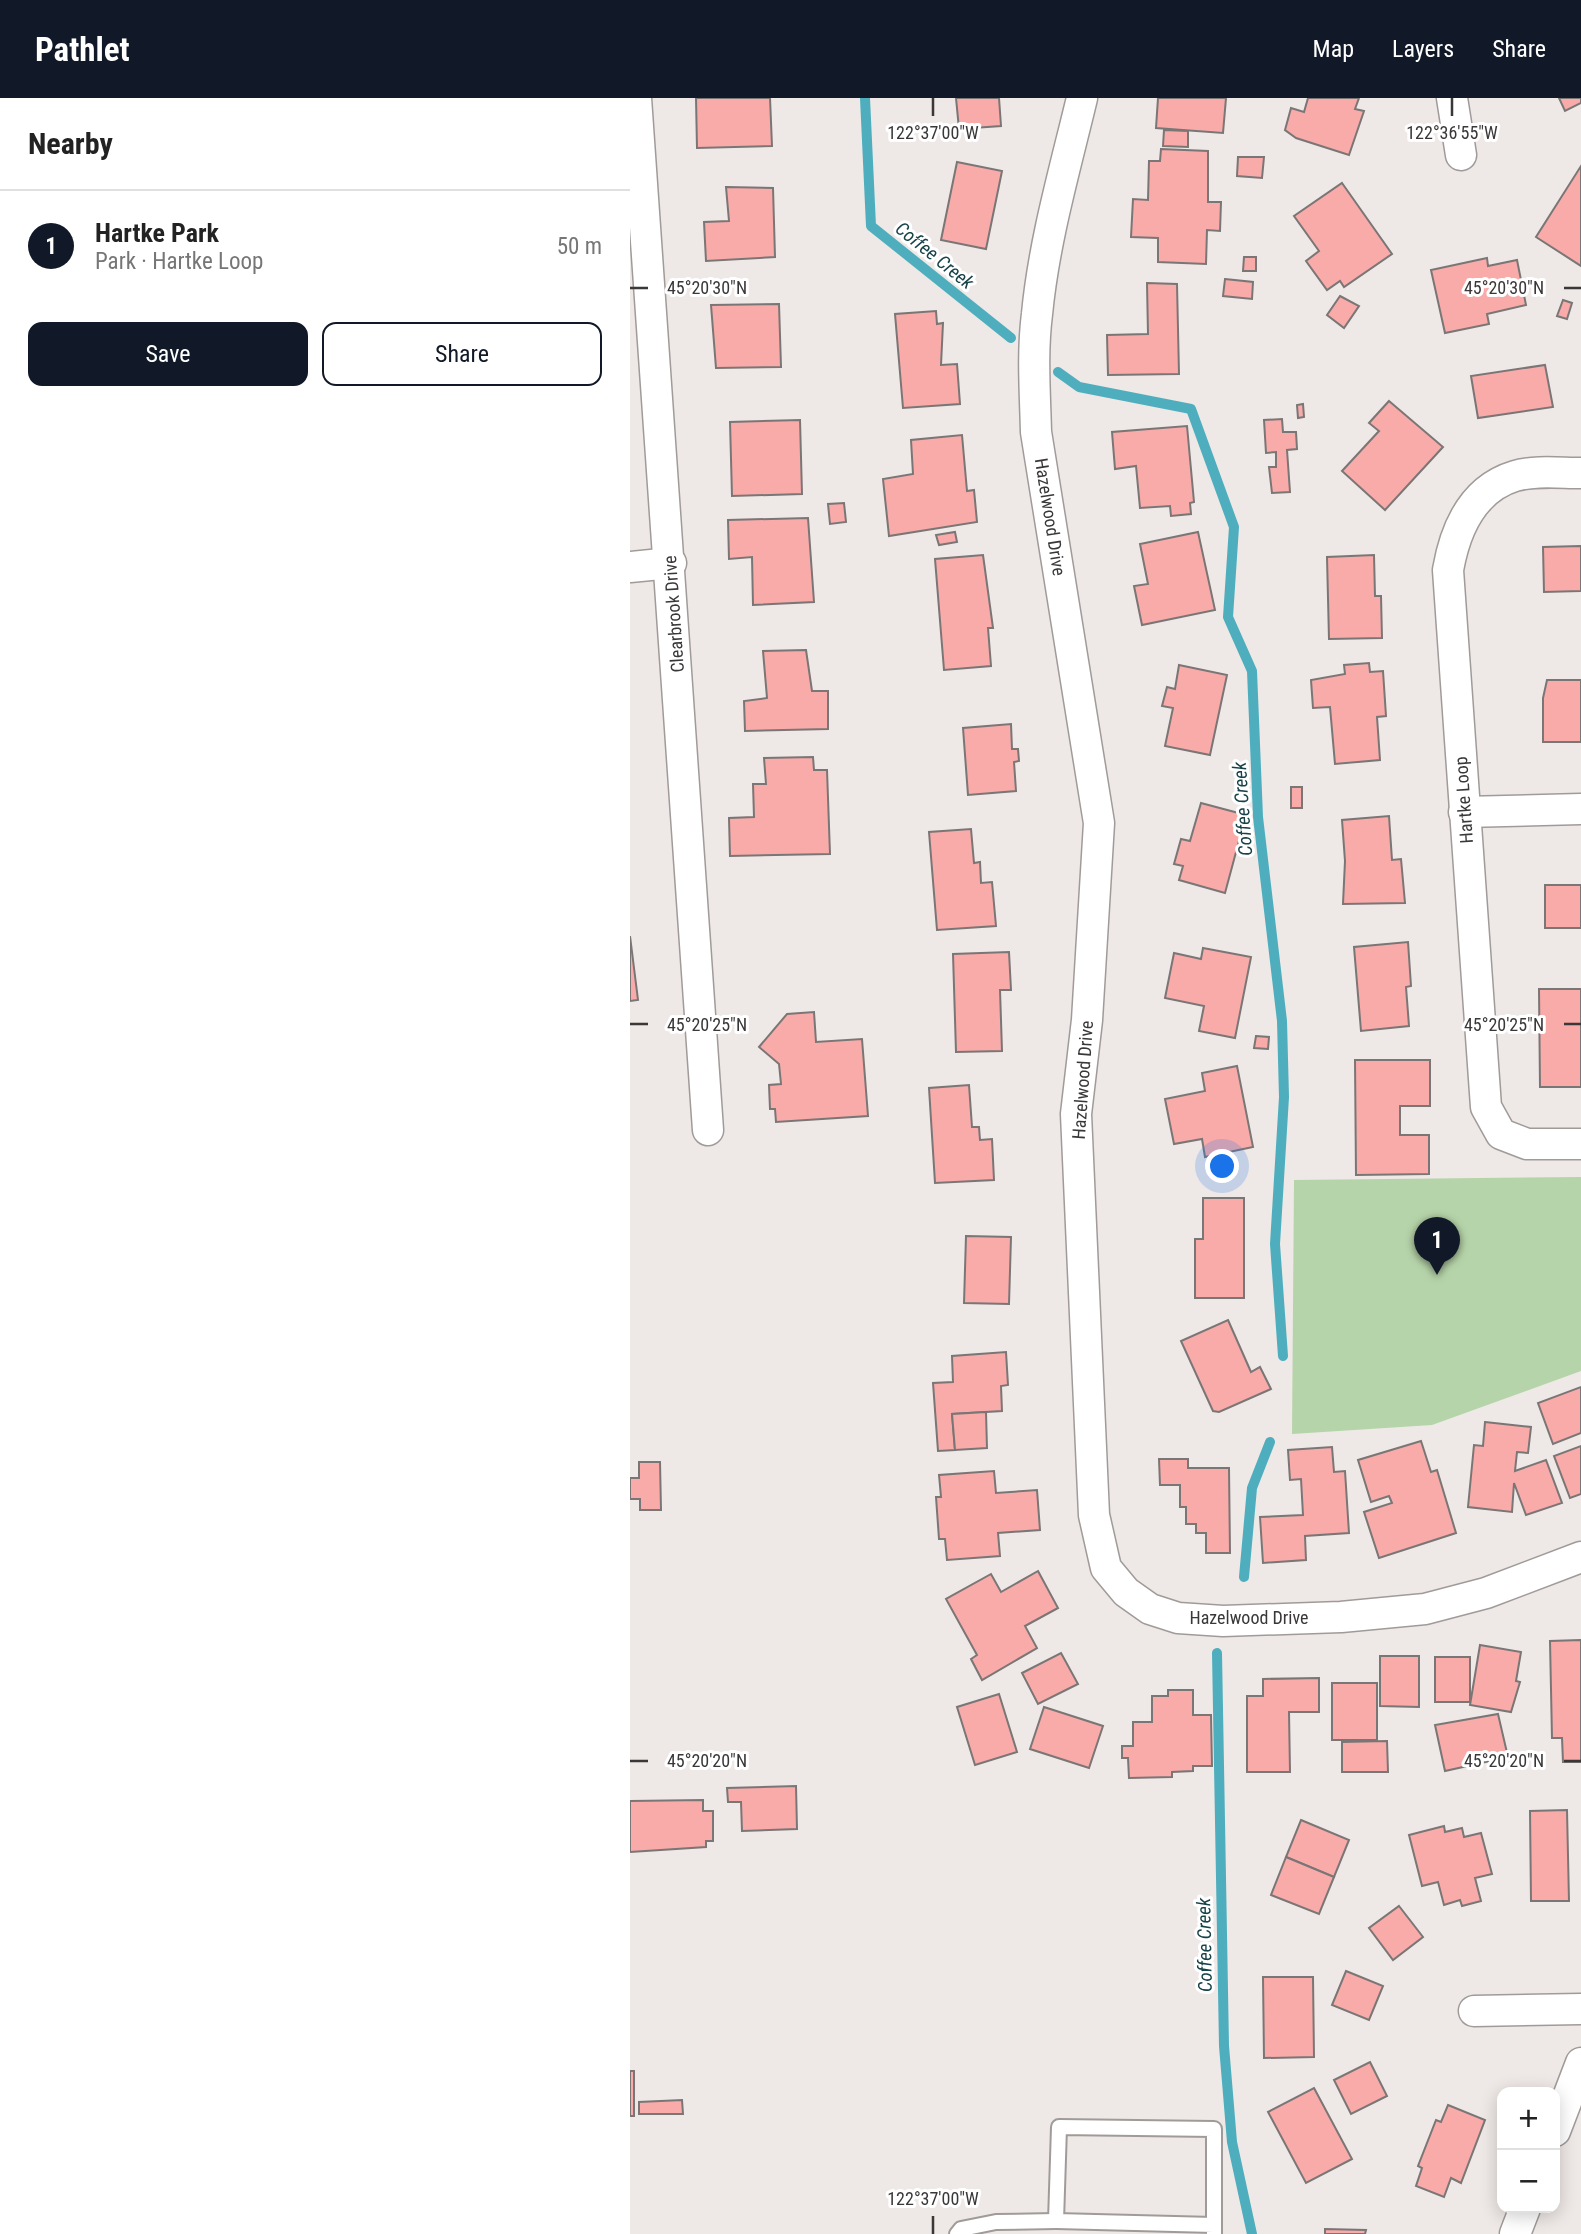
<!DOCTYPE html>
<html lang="en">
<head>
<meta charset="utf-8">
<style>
  body { margin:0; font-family:"Roboto Condensed",sans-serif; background:#f6f6f6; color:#222 }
  .controls { position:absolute; right:21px; bottom:21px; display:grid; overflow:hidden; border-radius:14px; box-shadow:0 4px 18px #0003 }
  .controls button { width:63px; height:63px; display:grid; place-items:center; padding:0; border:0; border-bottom:2px solid #e0e0e0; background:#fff; color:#222; font:35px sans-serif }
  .you { position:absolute; left:593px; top:1069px; width:24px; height:24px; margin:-18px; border:5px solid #fff; border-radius:50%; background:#1a73e8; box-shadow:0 0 0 10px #1a73e833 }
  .badge { display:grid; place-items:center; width:46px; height:46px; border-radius:50%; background:#111827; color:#fff; font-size:23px; font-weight:700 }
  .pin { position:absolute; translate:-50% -58px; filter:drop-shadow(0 2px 4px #0008) }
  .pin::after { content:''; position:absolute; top:37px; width:24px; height:21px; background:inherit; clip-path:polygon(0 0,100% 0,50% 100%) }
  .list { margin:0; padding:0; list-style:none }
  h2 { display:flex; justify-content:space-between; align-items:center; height:91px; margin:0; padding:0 28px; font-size:30px }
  h2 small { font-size:23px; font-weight:400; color:#767676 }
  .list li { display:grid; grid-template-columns:46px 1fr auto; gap:21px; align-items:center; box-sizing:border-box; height:112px; padding:0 28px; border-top:2px solid #e0e0e0 }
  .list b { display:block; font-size:26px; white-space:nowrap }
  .list p { margin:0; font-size:23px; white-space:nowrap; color:#767676 }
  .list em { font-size:23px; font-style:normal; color:#767676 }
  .actions { display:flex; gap:14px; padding:21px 28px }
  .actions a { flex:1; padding:16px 0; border:2px solid #111827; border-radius:14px; text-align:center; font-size:24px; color:#111827 }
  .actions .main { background:#111827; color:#fff }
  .map { position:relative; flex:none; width:951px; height:2136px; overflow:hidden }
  header { display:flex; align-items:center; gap:42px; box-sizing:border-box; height:98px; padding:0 35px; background:#111827; color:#fff }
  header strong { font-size:33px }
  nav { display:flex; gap:38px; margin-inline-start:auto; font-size:24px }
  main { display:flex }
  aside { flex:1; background:#fff }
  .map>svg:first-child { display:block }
</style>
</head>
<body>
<header>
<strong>Pathlet</strong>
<nav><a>Map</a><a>Layers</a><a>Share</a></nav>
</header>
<main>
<aside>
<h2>Nearby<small></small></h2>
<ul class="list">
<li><span class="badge">1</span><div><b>Hartke Park</b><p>Park · Hartke Loop</p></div><em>50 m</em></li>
</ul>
<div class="actions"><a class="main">Save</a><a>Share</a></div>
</aside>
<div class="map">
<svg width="951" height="2136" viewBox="0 0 951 2136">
  <rect width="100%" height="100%" fill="#eee8e6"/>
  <path fill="#b6d4a9" d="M951,1079V1273L802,1327L662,1336L664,1082Z"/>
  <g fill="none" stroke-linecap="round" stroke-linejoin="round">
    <g stroke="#4eaebd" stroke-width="10">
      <path d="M235,0L241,128L381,240"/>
      <path d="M428,274L449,289L561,311L604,429L598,519L622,573L628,719L652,923L654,999L645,1146L653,1258"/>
      <path d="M614,1479L622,1390L640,1344"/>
      <path d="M587,1555L594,1948L602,2044L622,2136"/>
    </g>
  </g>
  <g fill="#f8aba9" stroke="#7b7676" stroke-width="2">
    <path d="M66,0H140L142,48L67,50Z"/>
    <path d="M326,0H369L371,28L329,31Z"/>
    <path d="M528,0H596L593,35L526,30Z"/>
    <path d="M678,0H729L725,11L734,13L719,57L666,40L655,32L661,10L674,14Z"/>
    <path d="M929,0H951V5L935,13Z"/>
    <path d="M534,32L558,33V49L533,48Z"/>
    <path d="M531,51L578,53V104H591L590,133L577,132L576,166L528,164V140L501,139L503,101L518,102L519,63H530Z"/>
    <path d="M608,59H634L632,80L607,78Z"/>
    <path d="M327,64L372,73L356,151L311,142Z"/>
    <path d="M951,68V168L906,139Z"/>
    <path d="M712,85L762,156L714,189L710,183L697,192L676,163L689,153L664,118Z"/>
    <path d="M96,89L143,90L145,159L76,163L74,124L99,123Z"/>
    <path d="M614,159H626V173H613Z"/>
    <path d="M857,160L858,168L887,162L896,207L857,216L859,226L815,235L801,172Z"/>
    <path d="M595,181L623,184L622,201L593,198Z"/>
    <path d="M517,185L547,186L549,276L478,277L477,237L518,236Z"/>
    <path d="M710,198L729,208L714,230L697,217Z"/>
    <path d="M933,202L942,205L937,221L927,218Z"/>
    <path d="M149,206L151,269L86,270L81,207Z"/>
    <path d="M306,213L307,226L313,225L311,267L327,266L330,306L273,310L265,216Z"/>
    <path d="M915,267L923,309L848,320L841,278Z"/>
    <path d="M759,303L813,349L755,412L712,373L749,333L739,325Z"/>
    <path d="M673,306L674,319L668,320L667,307Z"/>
    <path d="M652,321L653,334H666L667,351L657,352L660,394L642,395L639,369H646V354L636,355L634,322Z"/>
    <path d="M170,322L172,396L102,398L100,324Z"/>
    <path d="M557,328L564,404L560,405L561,416L541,418L540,408L510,410L506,368L485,371L482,334Z"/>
    <path d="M332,337L337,393L344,392L347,424L259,438L253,381L283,376L281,342Z"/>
    <path d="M214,405L216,424L200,426L198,406Z"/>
    <path d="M178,420L184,504L123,507L122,459L99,461L98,422Z"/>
    <path d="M325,434L327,444L309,447L306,437Z"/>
    <path d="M568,434L585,512L512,527L504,488L518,486L510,446Z"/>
    <path d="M951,448V493L914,494L913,449Z"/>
    <path d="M353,457L363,530H358L361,568L314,572L305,461Z"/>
    <path d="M744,457L745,498H751L752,540L699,541L697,459Z"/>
    <path d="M176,552L182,593H198V631L115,633L114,603L137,600L133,553Z"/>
    <path d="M739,565L740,574L753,573L756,618L747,619L750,662L705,666L700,609L683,610L681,582L715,576L714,567Z"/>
    <path d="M549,567L597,577L580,657L535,648L543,610L532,608L537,589L545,591Z"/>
    <path d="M917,582H951V644H913V600Z"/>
    <path d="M381,626L382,651H388L389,663L384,664L386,693L338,697L333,630Z"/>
    <path d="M183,659L184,672H197L200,756L100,758L99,720L124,719L123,686H136L134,660Z"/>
    <rect x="661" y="689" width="11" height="21"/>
    <path d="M571,705L616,717L595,795L549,782L553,768L544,766L551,741L560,743Z"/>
    <path d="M759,718L762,762L771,761L775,805L713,806L715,763L712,722Z"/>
    <path d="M341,731L344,765L350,764L351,785L362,784L366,828L307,832L299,734Z"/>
    <rect x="915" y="787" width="36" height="43"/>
    <path d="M0,838L8,902L0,903Z"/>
    <path d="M778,844L781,888L776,889L779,928L731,933L724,849Z"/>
    <path d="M573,850L621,859L605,940L569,933L574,908L535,900L544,855L571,861Z"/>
    <path d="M379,854L381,892H370L372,953L326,954L323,856Z"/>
    <path d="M909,891H951V989H910Z"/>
    <path d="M184,914L186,944L232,941L238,1018L146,1024L145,1011H140L139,987L151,986L149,966L129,949L157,916Z"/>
    <path d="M626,938L639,939L638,951L624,950Z"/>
    <path d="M725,962H800V1008H770V1037H799V1076L726,1077Z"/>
    <path d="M607,968L623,1049L575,1059L572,1041L544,1046L535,1001L575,993L572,975Z"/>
    <path d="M339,987L342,1029H349L350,1042L362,1041L364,1082L305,1085L299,990Z"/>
    <path d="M573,1100H614V1200H565V1141H573Z"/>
    <path d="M336,1138L381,1139L379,1206L334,1205Z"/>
    <path d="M598,1222L621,1274L630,1269L641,1291L589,1314L583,1313L551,1243Z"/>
    <path d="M376,1254L378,1287L371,1288L372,1313L322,1316L325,1352L308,1353L303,1285L323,1284L322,1258Z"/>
    <path d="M951,1289V1335L923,1346L908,1305Z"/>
    <path d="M356,1314L357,1350L325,1352L322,1316Z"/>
    <path d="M855,1324L901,1329L898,1355L887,1354L885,1373L916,1362L932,1405L896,1417L884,1385L882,1414L838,1409L844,1347L853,1348Z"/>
    <path d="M791,1343L801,1374L807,1372L826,1435L749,1460L734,1414L762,1405L759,1398L741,1404L728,1362Z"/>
    <path d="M951,1348V1396L940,1400L924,1358Z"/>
    <path d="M702,1349L704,1374L715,1373L719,1435L675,1438L676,1462L633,1465L630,1419L673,1417L671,1381L660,1382L658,1352Z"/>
    <path d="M529,1361H558V1370H599L600,1455H576V1435H566V1426H556V1409H550V1387H530Z"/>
    <path d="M9,1364H30L31,1412H10V1401H0V1380H9Z"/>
    <path d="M364,1373L366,1395L407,1392L410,1432L368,1435L370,1458L317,1462L315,1441H309L306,1399H311L309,1377Z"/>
    <path d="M408,1473L428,1510L395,1528L407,1550L352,1582L341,1561L347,1557L316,1501L361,1476L371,1494Z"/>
    <path d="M951,1542V1664H933L932,1640H922L920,1543Z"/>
    <path d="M850,1547L891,1554L886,1583L890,1584L881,1614L840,1607Z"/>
    <path d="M431,1555L448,1586L408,1606L392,1575Z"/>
    <path d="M750,1558H789V1609L750,1608Z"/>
    <rect x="805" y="1559" width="35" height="45"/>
    <path d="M689,1580V1614H659L660,1674H617V1598H633V1581Z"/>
    <rect x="702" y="1585" width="45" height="57"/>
    <path d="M538,1592H563V1617H581L582,1668H563V1673L542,1674V1679L499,1680L498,1660H492V1648H503V1624H522V1598H538Z"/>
    <path d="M369,1596L387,1654L345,1667L327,1609Z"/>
    <path d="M414,1609L473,1628L459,1670L400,1651Z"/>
    <path d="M868,1616L878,1659L815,1673L805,1627Z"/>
    <path d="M757,1643L758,1674H712V1644Z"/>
    <path d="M166,1688L167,1731L112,1733L111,1704H98L97,1690Z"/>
    <path d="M73,1702V1713H83V1743H76V1749L0,1754V1703Z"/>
    <path d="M937,1712L939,1803H901L900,1713Z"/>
    <path d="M671,1722L719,1742L704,1779L656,1759Z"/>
    <path d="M814,1728L815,1734L832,1730L834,1739L851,1735L862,1776L845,1780L851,1803L832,1808L830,1802L814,1807L808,1784L792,1788L779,1737Z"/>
    <path d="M656,1759L704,1779L689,1816L641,1797Z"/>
    <path d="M769,1808L793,1839L763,1862L739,1830Z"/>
    <path d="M716,1873L753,1888L739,1922L702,1907Z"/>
    <path d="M633,1879H683L684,1959L634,1960Z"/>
    <path d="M740,1964L757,1998L721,2016L704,1982Z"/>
    <rect x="0" y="1973" width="4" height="45"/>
    <path d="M684,1990L722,2061L676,2085L638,2014Z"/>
    <path d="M52,2002L53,2016H9V2004Z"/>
    <path d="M818,2007L855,2022L831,2085L821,2080L814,2099L786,2088L792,2070L788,2068L806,2022L811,2024Z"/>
    <path d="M695,2131L736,2132L735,2136H695Z"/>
  </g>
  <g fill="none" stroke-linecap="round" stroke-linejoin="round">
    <defs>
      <g id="service">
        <path d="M584,2127L426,2123L429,2029L584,2031V2136"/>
        <path d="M327,2136L331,2131L366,2124L426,2123"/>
      </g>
      <g id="minor">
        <path d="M6,0L78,1032"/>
        <path d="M452,0C435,71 414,143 407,216C402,255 405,295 406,334L469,725L457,922L446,1016L464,1417L476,1470L496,1494L520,1511L548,1520L593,1523L711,1519L795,1511L856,1495L951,1459"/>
        <path d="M822,0L831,57"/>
        <path d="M951,375C930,375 905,372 885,378C842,391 825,432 818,472L856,1009L871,1036L897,1046H951"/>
        <path d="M0,469L41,465"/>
        <path d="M834,714L951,711"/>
        <path d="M844,1913L951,1911"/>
        <path d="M925,2033L951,1965"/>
        <path d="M885,2136L895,2110"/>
      </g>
    </defs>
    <use href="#service" stroke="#a09b99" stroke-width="18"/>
    <use href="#minor" stroke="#a09b99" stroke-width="33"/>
    <use href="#service" stroke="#fff" stroke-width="14"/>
    <use href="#minor" stroke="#fff" stroke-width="30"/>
  </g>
  <path fill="none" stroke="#393737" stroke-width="2.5" d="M303,0V18M822,0V18M0,190H18M934,190H951M0,926H18M934,926H951M0,1663H18M934,1663H951M303,2118V2136"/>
  <g text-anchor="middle" stroke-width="6" stroke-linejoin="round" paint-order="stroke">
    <g font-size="18" fill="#393737" stroke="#fff">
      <text transform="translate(420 419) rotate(81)" y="6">Hazelwood Drive</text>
      <text transform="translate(44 516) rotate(-94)" y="6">Clearbrook Drive</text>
      <text transform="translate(834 702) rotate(-94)" y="6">Hartke Loop</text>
      <text transform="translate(453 982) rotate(-86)" y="6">Hazelwood Drive</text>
      <text x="619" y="1526">Hazelwood Drive</text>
    </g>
    <g font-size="19" font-style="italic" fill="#164248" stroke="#fff">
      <text transform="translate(305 157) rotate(39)" y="7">Coffee Creek</text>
      <text transform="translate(612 711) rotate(-94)" y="7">Coffee Creek</text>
      <text transform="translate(574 1847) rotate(-91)" y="7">Coffee Creek</text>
    </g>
  </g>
  <g font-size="18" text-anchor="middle" fill="#393737" stroke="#fff" stroke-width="6" stroke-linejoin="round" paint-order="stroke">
    <text x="303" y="41">122°37'00"W</text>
    <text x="822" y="41">122°36'55"W</text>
    <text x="77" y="196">45°20'30"N</text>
    <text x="874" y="196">45°20'30"N</text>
    <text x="77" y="933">45°20'25"N</text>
    <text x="874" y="933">45°20'25"N</text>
    <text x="77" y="1669">45°20'20"N</text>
    <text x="874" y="1669">45°20'20"N</text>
    <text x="303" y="2107">122°37'00"W</text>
  </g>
</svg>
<div class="controls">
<button>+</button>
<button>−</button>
</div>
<div class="you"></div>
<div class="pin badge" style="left:807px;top:1177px">1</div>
</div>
</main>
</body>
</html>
